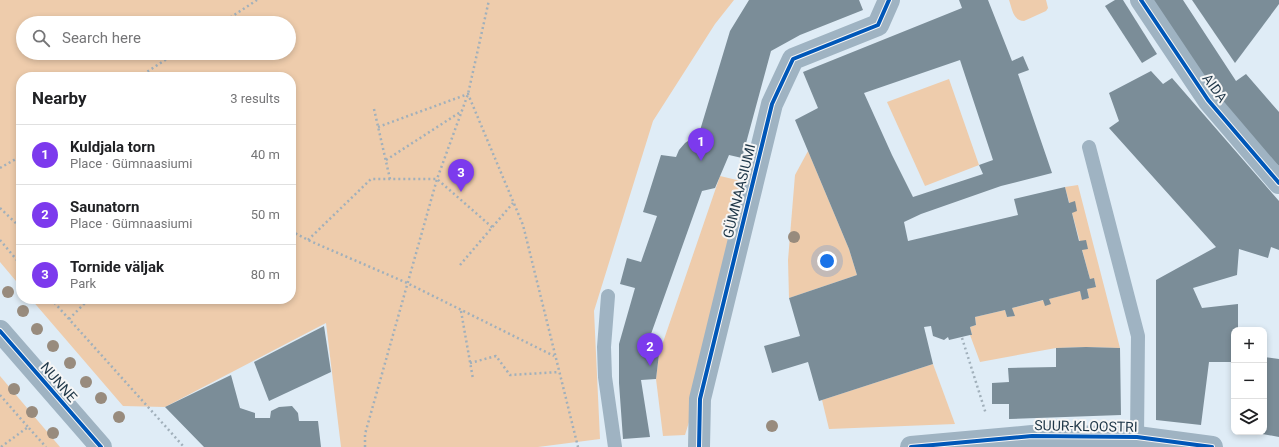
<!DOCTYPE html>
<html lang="en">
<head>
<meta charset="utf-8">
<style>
  body { margin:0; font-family:Roboto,sans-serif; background:#f2f2f2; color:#202124 }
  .controls { position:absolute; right:12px; bottom:12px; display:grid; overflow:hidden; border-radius:8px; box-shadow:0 2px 6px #0003 }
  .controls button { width:36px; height:36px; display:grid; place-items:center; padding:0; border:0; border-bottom:1px solid #e0e0e0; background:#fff; color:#202124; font:20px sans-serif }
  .you { position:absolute; left:827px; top:261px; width:14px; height:14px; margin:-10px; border:3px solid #fff; border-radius:50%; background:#1a73e8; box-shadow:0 0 0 6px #1a73e833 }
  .badge { display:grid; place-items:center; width:26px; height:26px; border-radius:50%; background:#7c3aed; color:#fff; font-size:13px; font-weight:700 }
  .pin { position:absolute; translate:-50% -33px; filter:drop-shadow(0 1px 2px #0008) }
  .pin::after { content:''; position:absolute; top:21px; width:14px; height:12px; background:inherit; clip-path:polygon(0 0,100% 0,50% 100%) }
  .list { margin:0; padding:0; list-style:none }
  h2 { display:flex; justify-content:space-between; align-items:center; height:52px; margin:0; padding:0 16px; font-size:17px }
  h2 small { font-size:13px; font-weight:400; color:#757577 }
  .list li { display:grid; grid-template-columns:26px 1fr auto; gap:12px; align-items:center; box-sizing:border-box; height:60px; padding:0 16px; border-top:1px solid #e0e0e0 }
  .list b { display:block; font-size:15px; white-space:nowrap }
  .list p { margin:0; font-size:13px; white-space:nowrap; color:#757577 }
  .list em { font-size:13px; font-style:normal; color:#757577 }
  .icon { flex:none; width:22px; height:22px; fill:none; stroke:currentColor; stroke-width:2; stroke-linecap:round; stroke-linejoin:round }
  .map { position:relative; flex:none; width:1279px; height:447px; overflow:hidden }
  .search { position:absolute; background:#fff; box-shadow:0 2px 6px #0003; left:16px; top:16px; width:280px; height:44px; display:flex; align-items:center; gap:10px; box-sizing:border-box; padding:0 14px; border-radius:22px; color:#757577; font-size:15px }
  .panel { position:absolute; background:#fff; box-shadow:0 2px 6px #0003; left:16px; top:72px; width:280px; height:232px; border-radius:16px }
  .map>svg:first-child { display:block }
</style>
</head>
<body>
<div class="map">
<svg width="1279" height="447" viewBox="0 0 1279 447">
  <rect width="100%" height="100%" fill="#dfecf6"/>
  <g fill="#eeccac" fill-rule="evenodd">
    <path d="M0,0H734L715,24L653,121L594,311L600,439L538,447H341L326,323L165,407L123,406L31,299H291V77H21V287L0,262ZM23,23H289V53H23Z"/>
    <path d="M1009,0H1046L1048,8L1046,11L1024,21C1013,21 1012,8 1009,0Z"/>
    <path d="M949,79L979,165L925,186L887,102Z"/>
    <path d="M808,151L849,249L857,275L789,298L788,260L795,175Z"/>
    <path d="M720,176L741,181L716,294L689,422L685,435L663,436L656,379L659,354Z"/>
    <path d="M1078,185L1120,348L1086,347L1056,348L980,362L970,335H972L970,327L976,325L975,317L1005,310L1007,317L1014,316L1012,308L1080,291L1082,299L1089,298L1087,289L1096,286L1094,279H1090L1065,187Z"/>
    <path d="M933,364L955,424L829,429L822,400Z"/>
    <path d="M0,376L60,447H0Z"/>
  </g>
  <g fill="#7b8d98" fill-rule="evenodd">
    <path d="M749,0H859L863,10L800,35L771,51L742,158L729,155L715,188L702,191L646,348L659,354L656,379L641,380L650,437L623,439L619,383V344L635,288L620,284L627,258L641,262L657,216L643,212L661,155L676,157L679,150L685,143L691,139L698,137L730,31Z"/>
    <path d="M959,0H988L1012,61L1023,56L1029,70L1018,74L1052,173L1001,186L921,214L904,222L908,241L1018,215L1014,199L1065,187L1069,203L1075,201L1077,211L1072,213L1079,241L1086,240L1088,249L1082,250L1090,279L1094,278L1096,287L1087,289L1089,298L1082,300L1080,291L1049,299L1051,304L1045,306L1043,300L1012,308L1015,316L1007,317L1005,310L975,317L976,325L970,327L972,335H970L949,340L948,337L944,340L933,336L931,326L924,327L933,364L819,401L808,362L772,373L764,346L800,336L789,298L857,275L849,249L795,120L818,108L803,72L962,8ZM960,60L993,160L979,165L983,174L913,197L892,155L864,93Z"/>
    <path d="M1115,0H1123L1157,54L1142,63L1105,6Z"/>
    <path d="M1152,0H1183L1236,81L1246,74L1279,112V166L1257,148L1214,97Z"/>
    <path d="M1192,0H1279V4L1235,63Z"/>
    <path d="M1151,71L1163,84L1172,78L1279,201V250L1271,247L1268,258L1239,249L1237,275L1193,288L1202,308L1238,304V330H1234V362H1209L1201,425L1156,420V280L1216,247L1109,128L1119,121L1109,93Z"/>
    <path d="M324,326L331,372L269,401L254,362Z"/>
    <path d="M1086,347L1120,348L1121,415L1009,419V404H992V383L1009,382L1008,368L1056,367V348Z"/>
    <path d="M1264,357L1279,359V437L1257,433L1264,432Z"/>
    <path d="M231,375L240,408L255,413V418H270L271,411L279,407L292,406L298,413L299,421H318L321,447H204L165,407Z"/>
  </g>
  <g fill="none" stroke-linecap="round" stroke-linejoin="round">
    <g stroke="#a1b0bb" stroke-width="2.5" stroke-dasharray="2 3" stroke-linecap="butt">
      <path d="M222,23L257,0"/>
      <path d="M139,77L176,53"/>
      <path d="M374,109L390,179"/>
      <path d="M378,127L468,94L523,225L578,447"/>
      <path d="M386,160L462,111"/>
      <path d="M0,168L21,156"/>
      <path d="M0,208L21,228"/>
      <path d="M291,231L308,240L407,283L554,356"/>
      <path d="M0,240L21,265"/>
      <path d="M308,240L371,179H437L493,228"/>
      <path d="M460,265L513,203"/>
      <path d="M51,299L184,447"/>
      <path d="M461,311L473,379"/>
      <path d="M69,319L89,299"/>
      <path d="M962,338L986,414"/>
      <path d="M470,363L496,356L510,375L559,372"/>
      <path d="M0,395L28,427"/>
      <path d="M1,447L28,427L46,447"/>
      <path d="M365,447V434L437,179L468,94L489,0"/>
    </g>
    <g stroke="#9fb3c2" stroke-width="14">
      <path d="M1089,147L1138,336L1137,437"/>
      <path d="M608,296L604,347L605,377L615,447"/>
    </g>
    <g stroke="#9fb3c2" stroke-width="22">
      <path d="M1141,0L1208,100L1279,183"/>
      <path d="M0,331L101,447"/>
      <path d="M699,447L700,399L772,104L793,59L878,25L889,0"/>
      <path d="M911,447L1032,436L1137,437L1212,447"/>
    </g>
    <defs>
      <g id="cycleway">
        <path d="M1141,0L1208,100L1279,183"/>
        <path d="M0,331L101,447"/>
        <path d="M699,447L700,399L772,104L793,59L878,25L889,0"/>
        <path d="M911,447L1032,436L1137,437L1212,447"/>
      </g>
    </defs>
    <use href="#cycleway" stroke="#f6f6f6" stroke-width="6"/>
    <use href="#cycleway" stroke="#0057b8" stroke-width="4"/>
  </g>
  <g fill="#988b7d">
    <circle cx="794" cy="237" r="6"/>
    <circle cx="8" cy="292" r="6"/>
    <circle cx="23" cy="311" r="6"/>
    <circle cx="37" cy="329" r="6"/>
    <circle cx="53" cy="346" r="6"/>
    <circle cx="70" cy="363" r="6"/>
    <circle cx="86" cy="382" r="6"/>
    <circle cx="14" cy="389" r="6"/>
    <circle cx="101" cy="398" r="6"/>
    <circle cx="32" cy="412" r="6"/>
    <circle cx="119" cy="417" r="6"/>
    <circle cx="772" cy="426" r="6"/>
    <circle cx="53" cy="433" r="6"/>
  </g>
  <g text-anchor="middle" stroke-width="4" stroke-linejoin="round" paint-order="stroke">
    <g font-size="14" fill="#1f3748" stroke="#f6f6f6">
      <text transform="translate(1215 88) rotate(54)" y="5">AIDA</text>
      <text transform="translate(739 191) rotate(-76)" y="5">GÜMNAASIUMI</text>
      <text transform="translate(59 382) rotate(49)" y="5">NUNNE</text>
      <text transform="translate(1086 426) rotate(1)" y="5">SUUR-KLOOSTRI</text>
    </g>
  </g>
</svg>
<div class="controls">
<button>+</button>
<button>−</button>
<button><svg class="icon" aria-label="layers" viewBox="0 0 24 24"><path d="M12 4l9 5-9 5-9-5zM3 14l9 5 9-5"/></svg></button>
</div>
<div class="you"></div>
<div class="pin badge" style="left:701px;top:161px">1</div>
<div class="pin badge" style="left:650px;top:366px">2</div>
<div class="pin badge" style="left:461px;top:192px">3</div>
<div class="search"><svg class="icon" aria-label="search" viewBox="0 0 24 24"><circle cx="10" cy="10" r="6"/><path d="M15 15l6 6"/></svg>Search here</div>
<section class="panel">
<h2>Nearby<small>3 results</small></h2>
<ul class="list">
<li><span class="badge">1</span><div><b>Kuldjala torn</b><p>Place · Gümnaasiumi</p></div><em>40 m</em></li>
<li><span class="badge">2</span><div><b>Saunatorn</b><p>Place · Gümnaasiumi</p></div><em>50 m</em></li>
<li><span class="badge">3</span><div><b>Tornide väljak</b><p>Park</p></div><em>80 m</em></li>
</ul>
</section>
</div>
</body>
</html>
